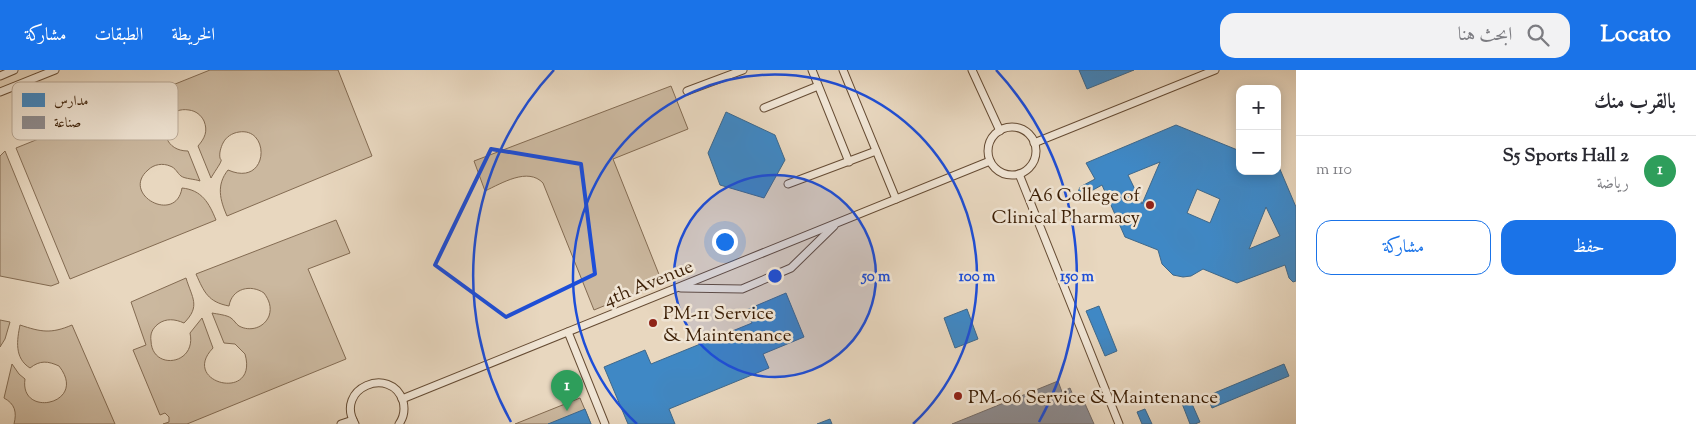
<!DOCTYPE html>
<html lang="ar">
<head>
<meta charset="utf-8">
<style>
  body { margin:0; font-family:"Sorts Mill Goudy",Amiri,serif; background:#f2f2f3; color:#2b2b33; direction:rtl }
  .controls { position:absolute; right:15px; top:15px; display:grid; overflow:hidden; border-radius:10px; box-shadow:0 2px 12px #0003 }
  .controls button { width:45px; height:45px; display:grid; place-items:center; padding:0; border:0; border-bottom:1px solid #e1e1e2; background:#fff; color:#2b2b33; font:25px sans-serif }
  .you { position:absolute; left:724px; top:171px; width:18px; height:18px; margin:-12px; border:4px solid #fff; border-radius:50%; background:#1a73e8; box-shadow:0 0 0 8px #1a73e833 }
  .badge { display:grid; place-items:center; width:32px; height:32px; border-radius:50%; background:#1a73e8; color:#fff; font-size:16px; font-weight:700 }
  .pin { position:absolute; translate:-50% -41px; filter:drop-shadow(0 1px 2px #0008) }
  .pin::after { content:''; position:absolute; top:26px; width:18px; height:15px; background:inherit; clip-path:polygon(0 0,100% 0,50% 100%) }
  .list { margin:0; padding:0; list-style:none }
  h2 { display:flex; justify-content:space-between; align-items:center; height:65px; margin:0; padding:0 20px; font-size:21px }
  h2 small { font-size:16px; font-weight:400; color:#7c7c81 }
  .list li { display:grid; grid-template-columns:32px 1fr auto; gap:15px; align-items:center; box-sizing:border-box; height:70px; padding:0 20px; border-top:1px solid #e1e1e2 }
  .list b { display:block; font-size:19px; white-space:nowrap }
  .list p { margin:0; font-size:16px; white-space:nowrap; color:#7c7c81 }
  .list em { font-size:16px; font-style:normal; color:#7c7c81 }
  .actions { display:flex; gap:10px; padding:15px 20px }
  .actions a { flex:1; padding:11px 0; border:1px solid #1a73e8; border-radius:15px; text-align:center; font-size:18px; color:#1a73e8 }
  .actions .main { background:#1a73e8; color:#fff }
  .icon { flex:none; width:28px; height:28px; fill:none; stroke:currentColor; stroke-width:2; stroke-linecap:round; stroke-linejoin:round }
  .map { position:relative; flex:none; width:1296px; height:354px; overflow:hidden; direction:ltr }
  header { display:flex; align-items:center; gap:30px; box-sizing:border-box; height:70px; padding:0 25px; background:#1a73e8; color:#fff }
  header strong { font-size:24px }
  nav { display:flex; gap:28px; margin-inline-start:auto; font-size:18px }
  .search { width:350px; height:45px; background:#f2f2f3; display:flex; align-items:center; gap:12px; box-sizing:border-box; padding:0 18px; border-radius:15px; color:#7c7c81; font-size:19px }
  main { display:flex }
  aside { flex:1; background:#fff }
  .map>svg:first-child { display:block }
</style>
</head>
<body>
<header>
<strong>Locato</strong>
<div class="search"><svg class="icon" aria-label="search" viewBox="0 0 24 24"><circle cx="10" cy="10" r="6"/><path d="M15 15l6 6"/></svg>ابحث هنا</div>
<nav><a>الخريطة</a><a>الطبقات</a><a>مشاركة</a></nav>
</header>
<main>
<aside>
<h2>بالقرب منك<small></small></h2>
<ul class="list">
<li><span class="badge" style="background:#2e9e5b">1</span><div><b>S5 Sports Hall 2</b><p>رياضة</p></div><em>110 m</em></li>
</ul>
<div class="actions"><a class="main">حفظ</a><a>مشاركة</a></div>
</aside>
<div class="map">
<svg width="1296" height="354" viewBox="0 0 1296 354">
  <rect width="100%" height="100%" fill="#e8d7bf"/>
  <filter id="stains"><feTurbulence type="fractalNoise" baseFrequency=".004" numOctaves="4"/><feColorMatrix values="0 0 0 0 .2 0 0 0 0 .09 0 0 0 0 .02 0 0 0 .5 -.17"/></filter>
  <radialGradient id="worn" r=".72"><stop offset=".6" stop-color="#630" stop-opacity="0"/><stop offset="1" stop-color="#630" stop-opacity=".3"/></radialGradient>
  <g fill="#cbb89f" stroke="#836b52">
    <path d="M210,0H338L372,86L227,146C220,130 216,115 228,100C269,118 271,57 239,62C232,63 226,67 223,73C221,77 219,83 220,88C220,89 222,90 221,91C221,93 213,104 211,108L198,76C205,68 208,61 204,51C201,45 196,41 189,40C160,35 155,81 188,81L200,111C195,109 185,109 181,106C177,103 176,98 170,96C163,93 154,94 148,100C120,124 176,155 182,118C202,120 209,133 216,150L70,209L16,78Z"/>
    <path d="M671,16L688,59L613,89L662,212L594,240L543,113C528,97 502,113 485,121L474,91Z"/>
    <path d="M5,81L59,213L51,216L0,206V86Z"/>
    <path d="M336,150L350,183L308,199L346,289L187,354H163L169,352V347L165,343L160,345L133,280L146,275L131,232L186,208C192,228 201,236 184,253C175,249 166,248 158,254C152,259 150,264 151,271C152,301 197,295 190,263L202,248L213,278C179,313 259,333 245,284L235,274L224,273L212,243C217,244 227,245 231,248C234,250 236,254 239,256C250,262 264,258 269,246C272,237 269,230 264,223C251,214 232,218 229,236C208,232 204,222 196,204Z"/>
    <path d="M0,250L10,252L5,269L0,277Z"/>
    <path d="M20,255C41,262 51,264 72,255L115,354H14C17,342 15,334 4,328L12,294L19,304L25,309C19,349 89,334 59,296C48,291 40,290 30,298C14,288 17,270 20,255Z"/>
    <path d="M580,328L591,354H515Z"/>
  </g>
  <g fill="#3f88c5" stroke="#3e688b" fill-rule="evenodd">
    <path d="M1079,0H1134L1087,19Z"/>
    <path d="M726,42L775,65L785,90L764,128L720,115L708,83Z"/>
    <path d="M1176,55L1240,81V101H1277V96L1279,97L1296,137V211L1293,212L1289,208L1285,195L1237,213L1203,199L1191,206L1183,207L1173,205L1162,194L1158,180L1125,167L1102,115L1084,125L1078,122L1080,117L1095,109L1086,93ZM1160,92L1142,134L1128,105ZM1197,119L1220,129L1210,153L1187,143ZM1266,137L1280,166L1249,179Z"/>
    <path d="M786,223L804,267L763,284L769,298L669,339L675,354H628L604,297L645,280L651,294L752,253L746,240Z"/>
    <path d="M1099,236L1117,281L1105,286L1086,241Z"/>
    <path d="M967,239L978,269L955,278L944,248Z"/>
    <path d="M1284,294L1289,306L1212,338L1207,326Z"/>
    <path d="M1189,327L1200,352L1195,354H1190L1181,331Z"/>
    <path d="M585,339L591,354H548Z"/>
    <path d="M1145,339L1152,354H1142L1137,342Z"/>
    <path d="M830,349L832,354H817Z"/>
  </g>
  <path fill="#8d8d92" stroke="#746c68" d="M1058,311L1062,322L1070,318L1075,330L1082,327L1094,354H952Z"/>
  <g fill="none" stroke-linecap="round" stroke-linejoin="round">
    <defs>
      <g id="service">
        <path d="M812,0L849,92"/>
        <path d="M843,0L896,129"/>
        <path d="M972,0L1000,61"/>
        <path d="M0,6L14,0"/>
        <path d="M687,21L743,0"/>
        <path d="M0,22L55,0"/>
        <path d="M764,38L818,16"/>
        <circle cx="1012" cy="81" r="24"/>
        <path d="M1034,73L1215,0"/>
        <path d="M1019,104L1119,354"/>
        <path d="M788,114L876,81"/>
        <path d="M681,218L742,219L791,198L834,156"/>
        <path d="M568,262L605,354"/>
        <path d="M402,329L990,91"/>
        <path d="M341,354L353,350"/>
        <path d="M355,354C334,318 391,295 403,331C405,339 404,347 399,354"/>
      </g>
    </defs>
    <use href="#service" stroke="#664c34" stroke-width="9"/>
    <use href="#service" stroke="#f0e5d5" stroke-width="7"/>
  </g>
  <path fill="none" stroke="#1d4ed8" stroke-width="4" stroke-linejoin="round" d="M491,79L581,94L595,204L506,247L435,195Z"/>
  <circle cx="775" cy="206" r="101" fill="#1d4ed8" fill-opacity=".12"/>
  <g fill="none" stroke="#1d4ed8" stroke-width="2.5">
    <circle cx="775" cy="206" r="101"/>
    <path d="M637 354A202 202 0 1 1 913 354"/>
    <path d="M511 352A302 302 0 0 1 554 0M996 0A302 302 0 0 1 1039 352"/>
  </g>
  <g fill="#8f2418" stroke="#f0e5d5" stroke-width="2">
    <circle cx="1150" cy="135" r="5"/>
    <circle cx="653" cy="253" r="5"/>
    <circle cx="958" cy="326" r="5"/>
  </g>
  <g text-anchor="middle" stroke-width="5" stroke-linejoin="round" paint-order="stroke">
    <g font-size="19" fill="#3b1e05" stroke="#f0e5d5" text-anchor="start">
      <text x="1140" y="131" text-anchor="end">A6 College of<tspan x="1140" dy="22">Clinical Pharmacy</tspan></text>
      <text x="663" y="249">PM-11 Service<tspan x="663" dy="22">&amp; Maintenance</tspan></text>
      <text x="968" y="333">PM-06 Service &amp; Maintenance</text>
    </g>
    <g font-size="19" fill="#3b1e05" stroke="#f0e5d5">
      <text transform="translate(648 212) rotate(-22)" y="7">4th Avenue</text>
    </g>
  </g>
  <rect x="12" y="12" width="166" height="58" rx="8" fill="#f0e5d5" stroke="#baa997" stroke-width="1"/>
  <rect x="22" y="23" width="23" height="14" fill="#3f88c5"/>
  <rect x="22" y="46" width="23" height="13" fill="#8d8d92"/>
  <g font-size="14" fill="#3b1e05">
    <text x="54" y="35">مدارس</text>
    <text x="54" y="57">صناعة</text>
  </g>
  <circle cx="775" cy="206" r="8" fill="#1d4ed8" stroke="#f0e5d5" stroke-width="2.5"/>
  <g font-size="15" text-anchor="middle" font-weight="bold" fill="#1d4ed8" stroke="#f0e5d5" stroke-width="5" stroke-linejoin="round" paint-order="stroke">
    <text x="876" y="211">50 m</text>
    <text x="977" y="211">100 m</text>
    <text x="1077" y="211">150 m</text>
  </g>
  <rect width="100%" height="100%" filter="url(#stains)"/>
  <rect width="100%" height="100%" fill="url(#worn)"/>
</svg>
<div class="controls">
<button>+</button>
<button>−</button>
</div>
<div class="you"></div>
<div class="pin badge" style="left:567px;top:341px;background:#2e9e5b">1</div>
</div>
</main>
</body>
</html>
